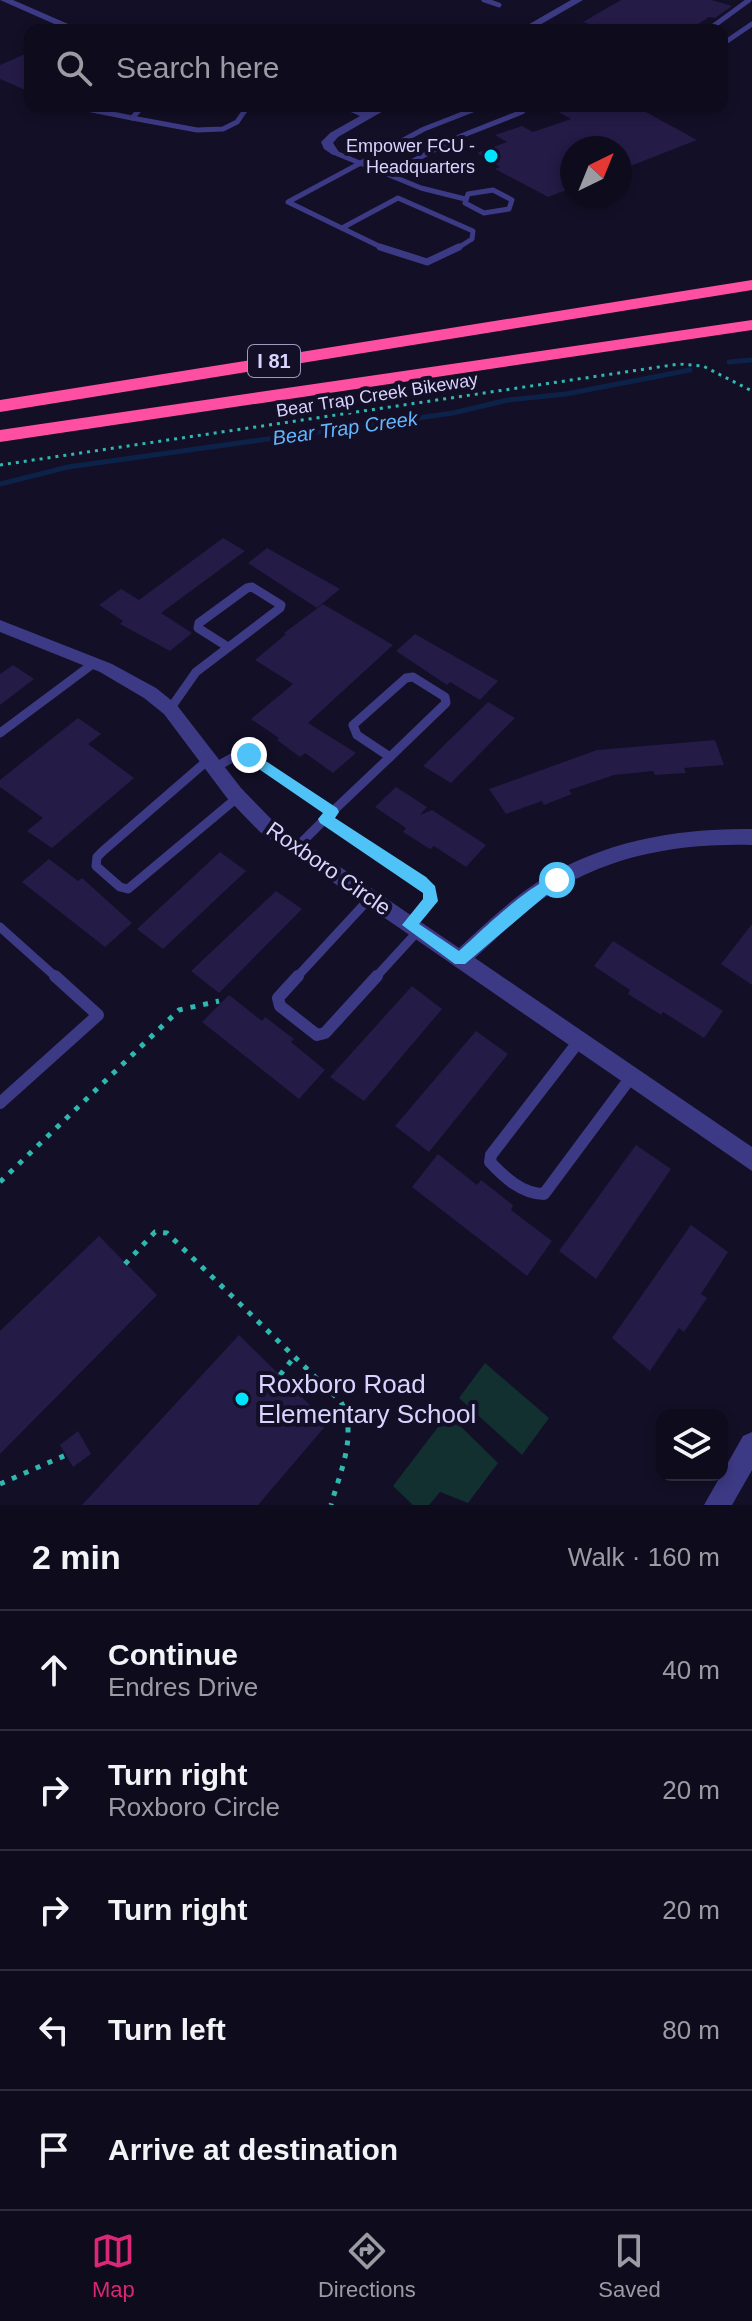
<!DOCTYPE html>
<html lang="en">
<head>
<meta charset="utf-8">
<style>
  body { margin:0; font-family:Helvetica,sans-serif; background:#171425; color:#f1f3f6 }
  .controls { position:absolute; right:24px; bottom:24px; display:grid; overflow:hidden; border-radius:16px; box-shadow:0 4px 12px #0003 }
  .controls button { width:72px; height:72px; display:grid; place-items:center; padding:0; border:0; border-bottom:2px solid #2e2b3b; background:#0e0b1c; color:#f1f3f6; font:40px sans-serif }
  .compass { position:absolute; left:560px; top:136px; width:72px; height:72px; border-radius:50%; background:#0e0b1c; box-shadow:0 4px 12px #0003; rotate:43deg }
  .stop { position:absolute; width:24px; height:24px; margin:-18px; border:6px solid #4fc3f7; border-radius:50%; background:#fff }
  .stop.end { background:#4fc3f7; border-color:#fff; box-shadow:0 2px 8px #0008 }
  .list { margin:0; padding:0; list-style:none }
  h2 { display:flex; justify-content:space-between; align-items:center; height:104px; margin:0; padding:0 32px; font-size:34px }
  h2 small { font-size:26px; font-weight:400; color:#9b9ba3 }
  .list li { display:grid; grid-template-columns:52px 1fr auto; gap:24px; align-items:center; box-sizing:border-box; height:120px; padding:0 32px; border-top:2px solid #2e2b3b }
  .list b { display:block; font-size:30px; white-space:nowrap }
  .list p { margin:0; font-size:26px; white-space:nowrap; color:#9b9ba3 }
  .list em { font-size:26px; font-style:normal; color:#9b9ba3 }
  .icon { flex:none; width:44px; height:44px; fill:none; stroke:currentColor; stroke-width:2; stroke-linecap:round; stroke-linejoin:round }
  .map { position:relative; flex:none; width:752px; height:1505px; overflow:hidden }
  .search { position:absolute; background:#0e0b1c; box-shadow:0 4px 12px #0003; left:24px; right:24px; top:24px; height:88px; display:flex; align-items:center; gap:20px; box-sizing:border-box; padding:0 28px; border-radius:16px; color:#9b9ba3; font-size:30px }
  .sheet { height:704px; background:#0e0b1c }
  nav { display:flex; justify-content:space-around; align-items:center; box-sizing:border-box; height:112px; border-top:2px solid #2e2b3b; background:#0e0b1c; font-size:22px; color:#9b9ba3 }
  nav a { display:grid; justify-items:center; gap:4px }
  nav .on { color:#db2777 }
  .map>svg:first-child { display:block }
</style>
</head>
<body>
<div class="map">
<svg width="752" height="1505" viewBox="0 0 752 1505">
  <rect width="100%" height="100%" fill="#130f26"/>
  <g fill="#12302f">
    <path d="M485,1363L549,1418L522,1455L459,1398Z"/>
    <path d="M448,1414L498,1463L468,1503L440,1492L429,1505H413L393,1486Z"/>
  </g>
  <g fill="none" stroke-linecap="round" stroke-linejoin="round">
    <g stroke="#0c2248" stroke-width="5">
      <path d="M729,362L752,360"/>
      <path d="M0,484L68,467L453,413L508,400L566,394L690,370"/>
    </g>
  </g>
  <g fill="#241b47">
    <path d="M621,0H712L732,6L715,18L709,17L689,30H608L583,22Z"/>
    <path d="M30,52V92L0,79V65Z"/>
    <path d="M548,106H635L697,140L620,170V148H572V188L548,197L495,169L500,167L477,153L507,142L495,135L522,126L533,132L571,119Z"/>
    <path d="M223,538L245,551L161,613L192,633L170,651L120,624L123,621L99,605L121,589L139,600Z"/>
    <path d="M267,548L340,589L317,608L248,563Z"/>
    <path d="M323,604L393,645L308,723L356,753L333,773L305,753L300,757L277,740L279,738L251,719L293,684L255,660L286,634L284,633Z"/>
    <path d="M415,634L498,681L480,700L450,682L447,685L396,651Z"/>
    <path d="M13,665L34,679L0,705V674Z"/>
    <path d="M488,702L515,718L451,783L423,766Z"/>
    <path d="M78,718L101,734L88,744L134,778L52,848L27,831L43,818L0,787V780Z"/>
    <path d="M715,740L724,765L684,768L686,773L655,775L653,771L614,775L569,790L572,794L544,805L542,801L506,814L489,789L597,750Z"/>
    <path d="M396,787L427,807L420,815L432,810L486,845L466,867L434,846L430,849L403,832L406,828L375,807Z"/>
    <path d="M220,852L246,871L163,949L137,929Z"/>
    <path d="M49,859L78,881L82,878L132,923L105,947L22,882Z"/>
    <path d="M276,891L302,909L219,993L191,971Z"/>
    <path d="M752,924V985L721,964Z"/>
    <path d="M613,941L723,1011L704,1038L663,1012L661,1015L628,994L630,990L594,966Z"/>
    <path d="M412,986L442,1009L364,1101L330,1077Z"/>
    <path d="M229,995L262,1021L265,1017L294,1039L291,1042L325,1070L299,1099L202,1022Z"/>
    <path d="M476,1031L508,1054L429,1152L395,1126Z"/>
    <path d="M636,1145L671,1169L596,1279L559,1251Z"/>
    <path d="M438,1154L477,1185L481,1180L513,1205L511,1210L552,1241L527,1276L412,1187Z"/>
    <path d="M691,1225L728,1252L701,1294L707,1298L684,1332L679,1328L650,1371L612,1338Z"/>
    <path d="M99,1236L157,1295L0,1454V1331Z"/>
    <path d="M239,1335L328,1423L258,1505H82Z"/>
    <path d="M78,1431L91,1454L73,1467L60,1445Z"/>
  </g>
  <g fill="none" stroke-linecap="round" stroke-linejoin="round">
    <path stroke="#2fb8b0" stroke-width="3" stroke-dasharray="3 5" stroke-linecap="butt" d="M0,465L679,364L703,366L752,391"/>
    <g stroke="#2fb8b0" stroke-width="5" stroke-dasharray="5 8" stroke-linecap="butt">
      <path d="M0,1182L179,1010L219,1001"/>
      <path d="M125,1264L155,1232L167,1233L341,1402C358,1435 340,1472 331,1505"/>
      <path d="M280,1375L295,1356"/>
      <path d="M0,1484L66,1455"/>
    </g>
    <g stroke="#3d3a85" stroke-width="5">
      <path d="M484,0L499,5"/>
      <path d="M708,30L749,0"/>
      <path d="M722,40L727,41L752,24"/>
      <path d="M72,106L132,118"/>
      <path d="M143,106L132,118L197,130L223,129L237,122L248,106"/>
      <path d="M333,152L421,188L465,199"/>
      <path d="M388,174L461,136L522,112L525,109L523,106"/>
      <path d="M493,190L512,200L509,209L484,213L465,203L468,194Z"/>
      <path d="M342,228L398,198L473,231L472,239L456,249"/>
      <path d="M385,249L288,202L424,129L483,106"/>
    </g>
    <path stroke="#3d3a85" stroke-width="7" d="M380,247L427,262L459,247"/>
    <g stroke="#3d3a85" stroke-width="9">
      <path d="M413,677L445,697L446,703L390,757L357,735L353,725L406,678Z"/>
      <path d="M170,709L196,672L280,608L281,605L252,587L247,588L199,623L198,628L228,647"/>
      <path d="M0,733L94,663"/>
      <path d="M208,760L103,851L97,857L96,866L120,887L128,889L238,797"/>
      <path d="M216,767L239,754L249,755L332,812L297,847"/>
      <path d="M332,812L390,757"/>
      <path d="M325,819L430,890L431,901L409,925"/>
      <path d="M0,927L57,978"/>
      <path d="M296,978L370,898"/>
      <path d="M375,978L418,931"/>
    </g>
    <g stroke="#3d3a85" stroke-width="12">
      <path d="M298,976L278,998L280,1006L317,1035L325,1033L377,976"/>
      <path d="M579,1041L491,1155L490,1162C504,1177 522,1194 544,1194L631,1077"/>
      <path d="M0,1103L98,1015L55,976"/>
    </g>
    <g fill="#3d3a85" fill-rule="evenodd">
      <path d="M0,0H13L82,30H68Z"/>
      <path d="M571,0H583L531,30H519Z"/>
      <path d="M337,106H352L368,112L379,106H392L338,137L333,143L339,152L333,155L324,149L321,142L330,133L360,116Z"/>
      <path d="M0,620L112,664L156,688L176,704L241,788L274,822L459,948C485,924 510,900 539,881C603,841 678,828 752,829V845C677,843 602,856 540,901C517,918 496,939 475,958L752,1147V1171L260,832L227,798L164,714L144,698L100,672L0,632Z"/>
      <path d="M752,1432V1470L732,1505H704L743,1436Z"/>
    </g>
    <g fill="#ff4fa3" fill-rule="evenodd">
      <path d="M752,280V290L0,412V400Z"/>
      <path d="M752,320V330L0,442V430Z"/>
    </g>
  </g>
  <path fill="#4fc3f7" d="M249,750L337,808L339,812L335,818L426,877L435,886L438,901L419,924L459,951C477,935 541,872 562,876L564,880L465,964H455L402,925L423,899V893L320,823L318,819L323,813L244,759L242,755Z"/>
  <g fill="#00e5ff" stroke="#130f26" stroke-width="3">
    <circle cx="491" cy="156" r="8"/>
    <circle cx="242" cy="1399" r="8"/>
  </g>
  <g text-anchor="middle" stroke-width="8" stroke-linejoin="round" paint-order="stroke">
    <g font-size="18" fill="#d9d4ff" stroke="#130f26" text-anchor="end">
      <text x="475" y="152">Empower FCU -<tspan x="475" dy="21">Headquarters</tspan></text>
    </g>
    <g font-size="18" fill="#d9d4ff" stroke="#130f26">
      <text transform="translate(377 395) rotate(-9)" y="6">Bear Trap Creek Bikeway</text>
    </g>
    <rect fill="#130f26" stroke="#9e99be" stroke-width="2" x="248" y="345" width="52" height="32" rx="6"/>
    <g font-size="20" font-weight="bold" fill="#d9d4ff">
      <text x="274" y="368">I 81</text>
    </g>
    <g font-size="20" font-style="italic" fill="#62b6ff" stroke="#130f26">
      <text transform="translate(345 428) rotate(-8)" y="7">Bear Trap Creek</text>
    </g>
    <g font-size="22" fill="#d9d4ff" stroke="#130f26">
      <text transform="translate(329 868) rotate(35)" y="8">Roxboro Circle</text>
    </g>
    <g font-size="26" fill="#d9d4ff" stroke="#130f26" text-anchor="start">
      <text x="258" y="1393">Roxboro Road<tspan x="258" dy="30">Elementary School</tspan></text>
    </g>
  </g>
</svg>
<div class="controls">
<button><svg class="icon" aria-label="layers" viewBox="0 0 24 24"><path d="M12 4l9 5-9 5-9-5zM3 14l9 5 9-5"/></svg></button>
</div>
<svg class="compass" viewBox="-18 -18 36 36"><path d="M0-13l5 13h-10z" fill="#e53935"/><path d="M0 13l5-13h-10z" fill="#9b9ba3"/></svg>
<div class="stop" style="left:557px;top:880px"></div>
<div class="stop end" style="left:249px;top:755px"></div>
<div class="search"><svg class="icon" aria-label="search" viewBox="0 0 24 24"><circle cx="10" cy="10" r="6"/><path d="M15 15l6 6"/></svg>Search here</div>
</div>
<section class="sheet">
<h2>2 min<small>Walk · 160 m</small></h2>
<ul class="list">
<li><svg class="icon" aria-label="ahead" viewBox="0 0 24 24"><path d="M12 20V5M6 11l6-6 6 6"/></svg><div><b>Continue</b><p>Endres Drive</p></div><em>40 m</em></li>
<li><svg class="icon" aria-label="right" viewBox="0 0 24 24"><path d="M7 20v-9h11M14 6l5 5-5 5"/></svg><div><b>Turn right</b><p>Roxboro Circle</p></div><em>20 m</em></li>
<li><svg class="icon" aria-label="right" viewBox="0 0 24 24"><path d="M7 20v-9h11M14 6l5 5-5 5"/></svg><div><b>Turn right</b></div><em>20 m</em></li>
<li><svg class="icon" aria-label="left" viewBox="0 0 24 24"><path d="M17 20v-9H6M10 6l-5 5 5 5"/></svg><div><b>Turn left</b></div><em>80 m</em></li>
<li><svg class="icon" aria-label="arrive" viewBox="0 0 24 24"><path d="M6 21V4h12l-3 4 3 4H6"/></svg><div><b>Arrive at destination</b></div></li>
</ul>
</section>
<nav>
<a class="on"><svg class="icon" aria-label="map" viewBox="0 0 24 24"><path d="M3 6l6-2 6 2 6-2v14l-6 2-6-2-6 2zM9 4v14M15 6v14"/></svg>Map</a>
<a><svg class="icon" aria-label="directions" viewBox="0 0 24 24"><path d="M12 3l9 9-9 9-9-9zM9 14v-3h6M13 9l2 2-2 2"/></svg>Directions</a>
<a><svg class="icon" aria-label="saved" viewBox="0 0 24 24"><path d="M7 4h10v16l-5-4-5 4z"/></svg>Saved</a>
</nav>
</body>
</html>
